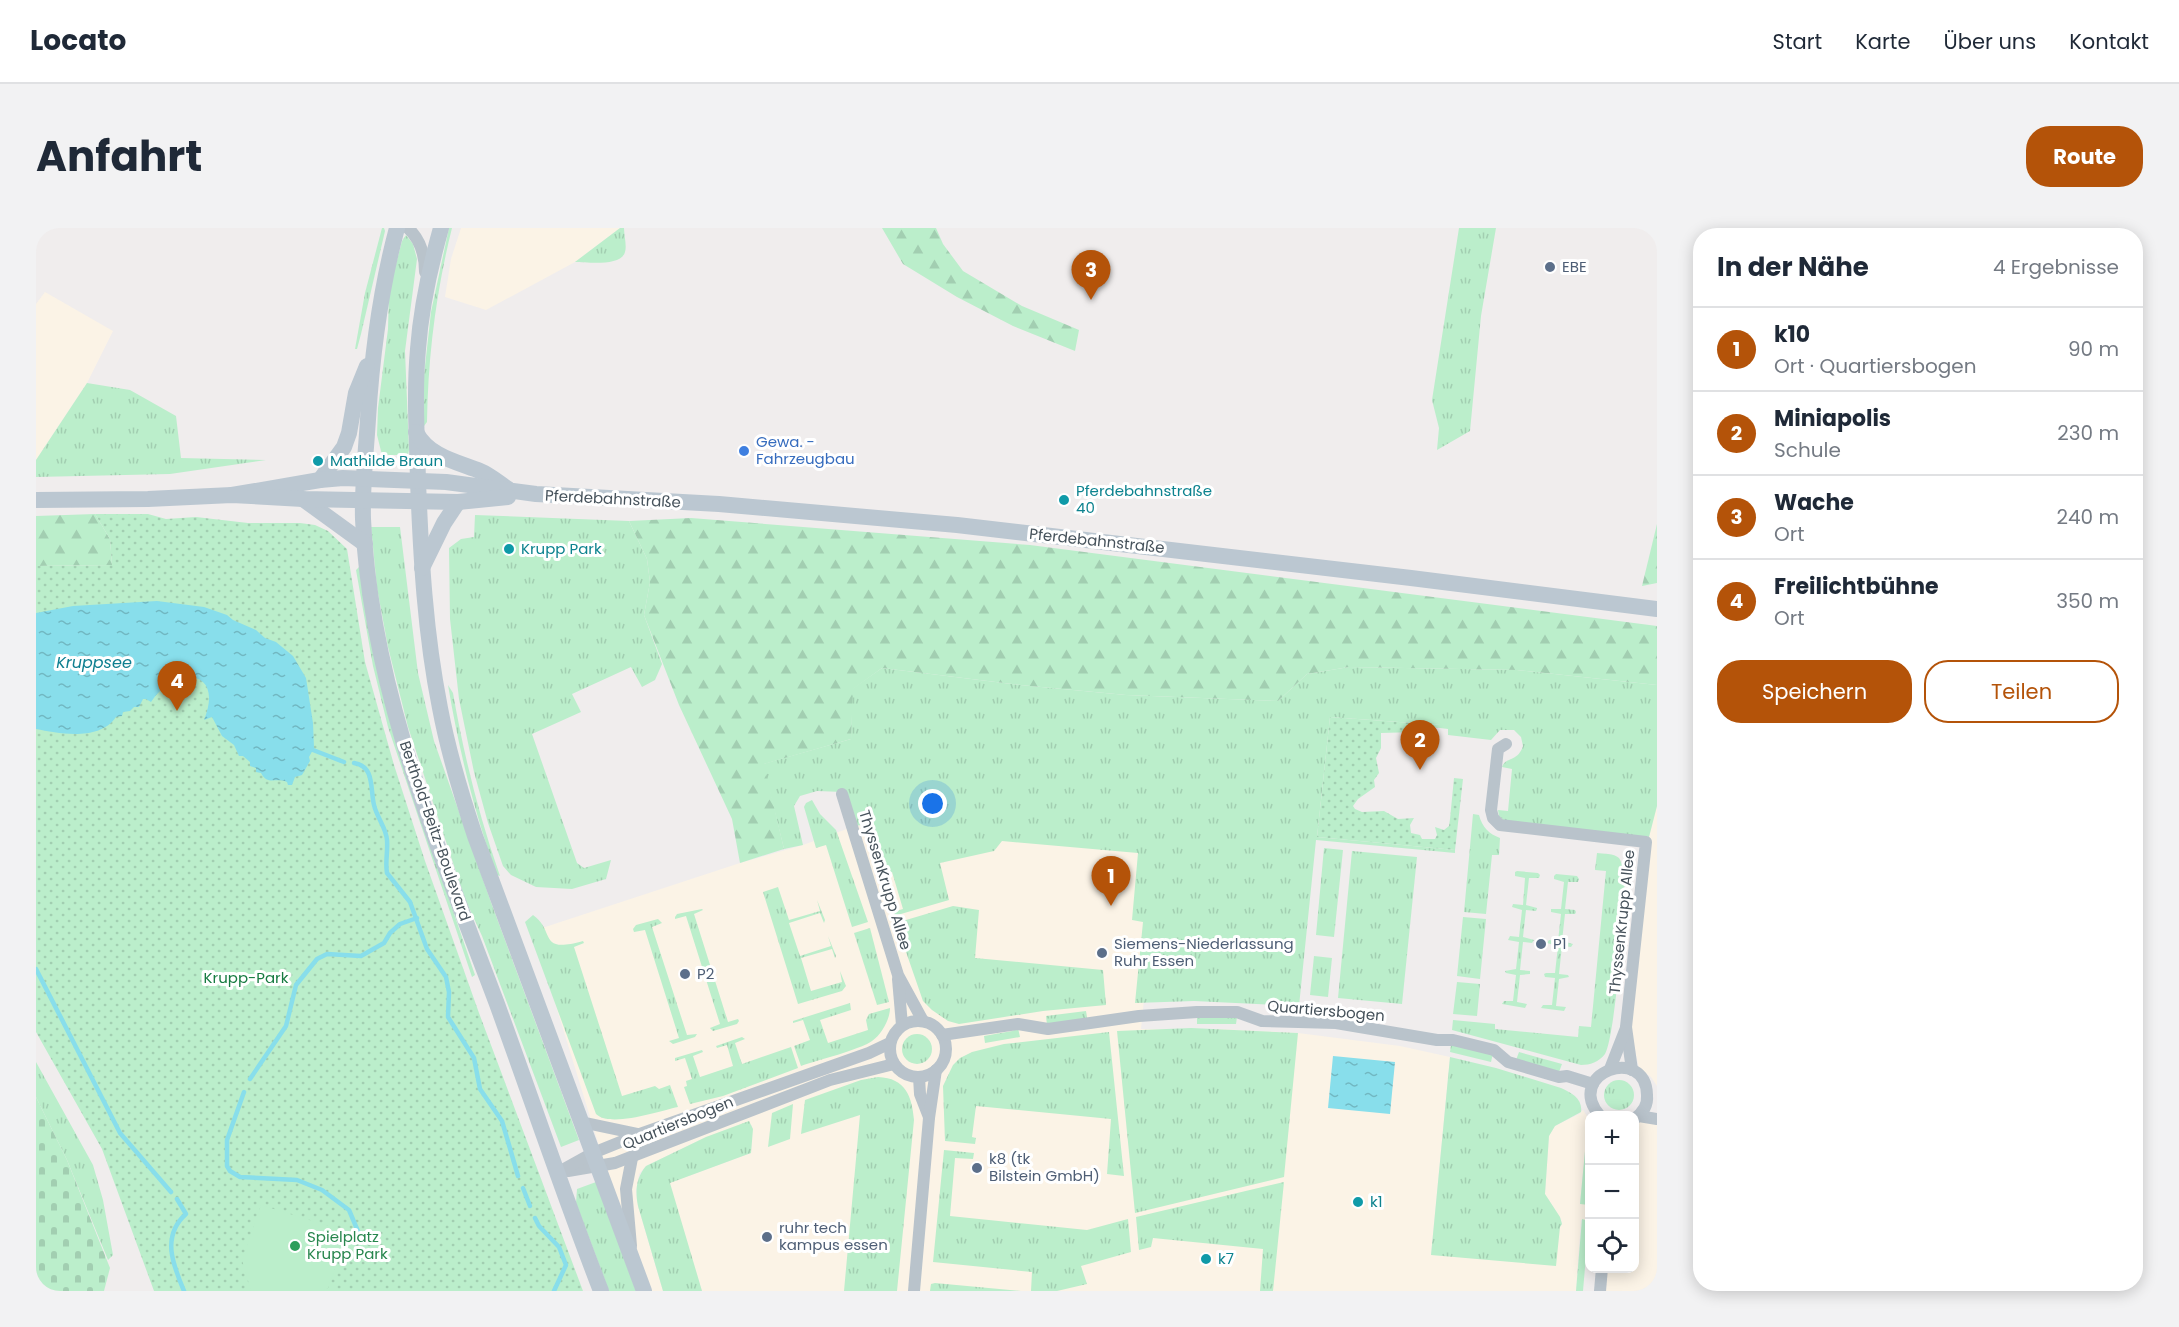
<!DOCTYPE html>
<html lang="de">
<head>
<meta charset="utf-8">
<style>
  body { margin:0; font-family:Poppins,sans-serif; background:#f2f2f3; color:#1f2937 }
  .controls { position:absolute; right:18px; bottom:18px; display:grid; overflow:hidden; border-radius:12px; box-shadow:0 3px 15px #0003 }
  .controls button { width:54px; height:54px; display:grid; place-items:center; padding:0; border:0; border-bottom:2px solid #e0e1e3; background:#fff; color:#1f2937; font:30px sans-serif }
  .you { position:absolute; left:897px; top:576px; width:21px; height:21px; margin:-15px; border:4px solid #fff; border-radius:50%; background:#1a73e8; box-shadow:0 0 0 9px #1a73e833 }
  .badge { display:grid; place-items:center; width:39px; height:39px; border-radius:50%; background:#b45309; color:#fff; font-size:20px; font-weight:700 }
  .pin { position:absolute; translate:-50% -50px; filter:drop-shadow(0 2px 3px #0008) }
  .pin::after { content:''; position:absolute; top:32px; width:21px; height:18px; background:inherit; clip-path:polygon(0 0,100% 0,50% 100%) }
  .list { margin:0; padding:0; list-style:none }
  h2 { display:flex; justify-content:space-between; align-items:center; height:78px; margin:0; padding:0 24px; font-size:26px }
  h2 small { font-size:20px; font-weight:400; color:#747a83 }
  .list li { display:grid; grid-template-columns:39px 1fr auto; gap:18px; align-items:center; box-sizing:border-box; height:84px; padding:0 24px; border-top:2px solid #e0e1e3 }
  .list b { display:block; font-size:22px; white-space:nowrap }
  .list p { margin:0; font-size:20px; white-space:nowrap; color:#747a83 }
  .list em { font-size:20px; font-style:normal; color:#747a83 }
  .actions { display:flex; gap:12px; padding:18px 24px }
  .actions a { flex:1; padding:14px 0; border:2px solid #b45309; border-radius:24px; text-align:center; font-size:21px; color:#b45309 }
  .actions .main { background:#b45309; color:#fff }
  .icon { flex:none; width:33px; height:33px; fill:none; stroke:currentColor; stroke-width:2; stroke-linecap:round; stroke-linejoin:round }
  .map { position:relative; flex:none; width:1621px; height:1063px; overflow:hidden; border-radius:24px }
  header { display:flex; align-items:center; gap:36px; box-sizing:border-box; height:84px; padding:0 30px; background:#fff; border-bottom:2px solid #e0e1e3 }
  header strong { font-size:28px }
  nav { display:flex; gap:33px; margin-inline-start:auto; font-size:21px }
  .intro { display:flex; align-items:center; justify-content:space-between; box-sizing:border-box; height:144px; padding:0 36px }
  h1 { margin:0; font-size:42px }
  .button { padding:15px 27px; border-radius:24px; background:#b45309; color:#fff; font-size:21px; font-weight:700 }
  main { display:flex; gap:36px; padding:0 36px }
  aside { flex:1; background:#fff; border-radius:24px; box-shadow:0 3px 15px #0003 }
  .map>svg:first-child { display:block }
</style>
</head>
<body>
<header>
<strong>Locato</strong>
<nav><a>Start</a><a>Karte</a><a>Über uns</a><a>Kontakt</a></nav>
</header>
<div class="intro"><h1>Anfahrt</h1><a class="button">Route</a></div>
<main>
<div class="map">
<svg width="1621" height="1063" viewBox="0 0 1621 1063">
  <defs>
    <pattern id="grass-tufts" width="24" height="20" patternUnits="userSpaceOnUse" patternTransform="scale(1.5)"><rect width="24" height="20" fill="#bbeecb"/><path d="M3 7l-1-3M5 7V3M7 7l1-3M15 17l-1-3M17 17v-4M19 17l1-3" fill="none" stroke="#a2ceb1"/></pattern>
    <pattern id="forest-firs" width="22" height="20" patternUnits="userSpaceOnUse" patternTransform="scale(1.5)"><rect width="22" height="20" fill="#bbeecb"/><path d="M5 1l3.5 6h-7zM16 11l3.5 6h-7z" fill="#a2ceb1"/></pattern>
    <pattern id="cemetery-stones" width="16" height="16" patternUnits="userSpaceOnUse" patternTransform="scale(1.5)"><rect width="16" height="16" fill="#bbeecb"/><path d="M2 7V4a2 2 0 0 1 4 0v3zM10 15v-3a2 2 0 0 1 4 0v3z" fill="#a2ceb1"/></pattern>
    <pattern id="park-dots" width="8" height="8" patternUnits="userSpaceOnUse" patternTransform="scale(1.5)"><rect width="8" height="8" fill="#bbeecb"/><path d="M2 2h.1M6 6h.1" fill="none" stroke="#a2ceb1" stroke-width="1.8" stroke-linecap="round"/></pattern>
    <pattern id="water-ripples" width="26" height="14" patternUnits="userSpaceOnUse" patternTransform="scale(1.5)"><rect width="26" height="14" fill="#88deeb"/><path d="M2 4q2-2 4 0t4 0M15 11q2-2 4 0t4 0" fill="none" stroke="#71b7c1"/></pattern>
  </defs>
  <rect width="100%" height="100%" fill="#f0eded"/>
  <g fill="#fbf3e6">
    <path d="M425,0H584L539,34L450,82L409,69L415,31Z"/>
    <path d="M9,64L77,103L51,155L0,232V76Z"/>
    <path d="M1621,578V858L1615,849L1603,840L1594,799L1613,609Z"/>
    <path d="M831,596L840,629L966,607L1123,622L1105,801H1182L1262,805L1364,818L1414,829L1395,1027L1524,999L1526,996L1525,991L1509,966L1513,908L1519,898L1543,886L1547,882L1553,891L1554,898L1551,903L1544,975L1553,977L1554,992H1545L1540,1063H666L633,955L715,925L716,897L670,909L610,938L603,946L600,964L602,978L627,1063H615L571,944L497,703L704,635L767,617L819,598Z"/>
    <path d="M1621,892V1063H1566L1568,1041L1598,1040L1599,895Z"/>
  </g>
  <g fill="url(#grass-tufts)">
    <path d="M346,0H348L349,3L325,106L321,121H319L329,65Z"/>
    <path d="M413,0H416C400,64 392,128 391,194L388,198V147L395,84Z"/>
    <path d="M584,0H588C588,7 591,18 589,24C585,39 551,34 539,34Z"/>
    <path d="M1423,0H1460L1445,88L1434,203L1401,222L1403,200L1396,172Z"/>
    <path d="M370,7L377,16L381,31L369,123L373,222L372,227H346L341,207L342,180L352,101L353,63L366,13Z"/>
    <path d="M51,155L94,162L140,188L145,230L230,232L134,246L0,249V232Z"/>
    <path d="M439,287L593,293L611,331L614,354L608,387L626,436L619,452L606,459L595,439L536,466L545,484L496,506L541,635L548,640L575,632L570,651L536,661L500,659L475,647L467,638L452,595L438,544L423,471L414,391L413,320L425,311L438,309Z"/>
    <path d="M335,299H364L382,445L398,513L456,677L543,912L525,919L446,708L429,671L372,499L352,419L341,360Z"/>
    <path d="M323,339L400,633L439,747L436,749L352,499L337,438L320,342Z"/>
    <path d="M1313,439L1481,442L1621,457V578L1613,609L1469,593L1463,588L1462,582L1472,583L1476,541L1466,539C1469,529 1482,534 1487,518L1485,509L1478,502H1464L1455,512L1412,507V501L1404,500V497L1294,489L1281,609L1419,622V625L1280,612L1263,778L1158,773L1099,775L1107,694L1096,692L1102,625L966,613L958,623L904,635L913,672L858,688L857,684L867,681L856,644L845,647L831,596L819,598L807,564L781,563L764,568L758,578L767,617L748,621L727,536L815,511L816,461L846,440L984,457L1090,467L1242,473L1271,446Z"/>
    <path d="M412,457L417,465C428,528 443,588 464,648L461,647C438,584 423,522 412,457Z"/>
    <path d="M776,572L784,586L800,602L832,694L816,699L790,617L780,620L768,579L770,575Z"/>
    <path d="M1437,586L1443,587C1446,599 1453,606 1464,610L1463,627H1456L1450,686L1428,684Z"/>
    <path d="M1288,620L1307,622L1298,709L1280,707Z"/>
    <path d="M1316,623L1381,629L1366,776L1302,770Z"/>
    <path d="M1561,625C1567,626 1578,625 1583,630C1585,633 1587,639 1588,643C1591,665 1579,810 1569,826C1563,834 1554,837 1545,837L1416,802L1417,792L1459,796V801L1542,809L1543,798L1555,799L1570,643L1559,642Z"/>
    <path d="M1481,643L1502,645L1504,647L1503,650H1493L1490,677L1501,680L1500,683L1490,682L1487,709L1498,712L1496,715L1487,714L1484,742L1494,743V746L1484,747L1481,774L1491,776L1489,780L1466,776L1468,773H1477L1480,747L1470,745L1469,743L1480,741L1483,714L1472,712L1474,708L1483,709L1486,682L1476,679L1477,676L1487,677L1489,650L1479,648V644Z"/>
    <path d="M1520,646L1541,648L1543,651L1542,654H1532L1529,681L1539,682L1540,684L1539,686H1529L1526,713L1537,716L1535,719L1526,718L1523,746L1532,747L1533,749L1523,751L1520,778L1530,779L1528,783L1505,780L1507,777H1516L1519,750L1509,749L1508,746L1510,745H1519L1522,718L1511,715L1513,712L1522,713L1525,686L1515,684V681H1525L1528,654L1518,651V648Z"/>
    <path d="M742,659L753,692L784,683L781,672L789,692L788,695L784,685L753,695L764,728L795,718L792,708L800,728L799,730L796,721L765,730L775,763L806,754L804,743L810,758L806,763L762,776L727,664Z"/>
    <path d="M917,678L943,682L939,730L1067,742L1070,777L1007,783L923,796L912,793L896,782L887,773L860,695Z"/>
    <path d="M666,681L667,682L658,686L692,794L702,791L703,793L701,796L677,803L674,800L684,796L650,688L639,691V689L641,686Z"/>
    <path d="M497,687C520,703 501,726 547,713L548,715L538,719L586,868L619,858L623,861L634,857L642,879C623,883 574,900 560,886L489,694Z"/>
    <path d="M1427,689L1450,691L1444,751L1421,748Z"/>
    <path d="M622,691L626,695L616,699L651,807L661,806L659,809L637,816L633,813L643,810L609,702L598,704L597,701L600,697Z"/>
    <path d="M834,700L853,774L841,777L818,705Z"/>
    <path d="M1278,728L1296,730L1292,769L1274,767Z"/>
    <path d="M1421,754L1444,756L1441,788L1417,786Z"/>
    <path d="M814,775L815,782L784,792L792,815L832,802L830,792L833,786L854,780C854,791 846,806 836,813C823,822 782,832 765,838L758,818L774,812L767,792L757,795V793Z"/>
    <path d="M1050,783L1051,790L1011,797L1010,788Z"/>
    <path d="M1161,789H1201L1200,796H1161Z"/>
    <path d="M982,800L984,809L949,815L948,808L976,803Z"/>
    <path d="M1155,800L1262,805L1248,949L1099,985L1081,803Z"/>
    <path d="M1073,804L1088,948L1071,946L1075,891L940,878L936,909L940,910L939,916L909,913L907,858L917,837L924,830L936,824L968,816Z"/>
    <circle cx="881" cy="821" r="15"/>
    <path d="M706,809L709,811L699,815L706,836L755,819L762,840L687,868L654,876L648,859L651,858L650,853L656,851L649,830L639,833V830L666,822L667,824L657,828L664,849L697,838L691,817L681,820L680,818Z"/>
    <path d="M1415,817L1457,825L1455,834L1414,824Z"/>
    <path d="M1483,824L1526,836L1523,844L1480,832Z"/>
    <path d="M1414,829L1460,840L1525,860C1536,865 1547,871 1545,884L1519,898L1513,908L1509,966L1524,989L1526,996L1524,999L1520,1038L1395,1027Z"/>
    <path d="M0,834L57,937L67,972L77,1027L72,1032L31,932L0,869Z"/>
    <path d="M842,849C870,850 876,869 878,892L861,1063H808L824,887L765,906L769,872L825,852Z"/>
    <circle cx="1583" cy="867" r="15"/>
    <path d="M757,876L754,911L732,919L736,885Z"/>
    <path d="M713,893L717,901L715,925L634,955L666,1063H627L602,978C599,963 600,950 610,938L670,909Z"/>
    <path d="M1553,898V977L1544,976L1551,902Z"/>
    <path d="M908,922L938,925L937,931L919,930L914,988L1051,1002L1092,991L1095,1024L1045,1038L1051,1056L1021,1063H995L996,1044L897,1034Z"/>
    <path d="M560,954L600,1063H573L540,975L541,961Z"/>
    <path d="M1248,954L1237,1063H1224L1227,1021L1117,1010L1115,1019L1103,1022L1100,989Z"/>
    <path d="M1546,991L1553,993L1547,1063H1540Z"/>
    <path d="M899,1055L985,1063H894L895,1056Z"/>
  </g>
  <g fill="url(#forest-firs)">
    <path d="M846,0H900L907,16L927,43L986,78L1043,102L1039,123L977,98L921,69L867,36Z"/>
    <path d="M59,286L74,311L76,337L0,338V288Z"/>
    <path d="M655,290L994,317L1621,398V457L1481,442L1313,439L1271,446L1242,473L1090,467L984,457L846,440L817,461L815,511L728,536L748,621L704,635L696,591L643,477L608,387L614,354L611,331L593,293Z"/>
    <path d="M1621,296V355L1606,358Z"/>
  </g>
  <path fill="url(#cemetery-stones)" d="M0,869L31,932L74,1040L68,1063H0Z"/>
  <g fill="url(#park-dots)">
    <path d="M59,286H112L130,291L160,289L212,295H264L279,297L292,303L311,321L329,434L358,537L389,633L443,785L547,1063H118L66,921L0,804V338L76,337L74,311Z"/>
    <path d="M1294,489L1404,497V500L1381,498L1380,504L1345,505V520L1340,530L1343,545L1338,552L1339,559L1322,571L1317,578L1319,581L1326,584L1348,583L1362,591L1378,590L1374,597L1375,605L1384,607L1386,611H1399L1401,607L1399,599L1408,602L1413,598L1414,591L1418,550L1427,551L1419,622L1281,609Z"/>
  </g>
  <path fill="#bbeecb" d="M225,977L312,1004L292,1060L287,1063H215L206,1032Z"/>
  <g fill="url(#water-ripples)">
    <path d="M121,373L168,379L191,387L197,392L220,402L229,410L240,414L257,428L270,450L277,495L278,520L273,529L274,533L266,547L259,549L256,557H252L251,554C239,549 232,558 225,545L220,544V540L214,538V534L207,528H203L198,517L186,508L176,489L168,492C189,440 139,437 115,474L110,471H107L103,479H98L94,483L87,484L86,488L80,489C64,513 24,506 0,501V385L37,378Z"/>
    <path d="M1297,828L1359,834L1354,886L1292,880Z"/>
  </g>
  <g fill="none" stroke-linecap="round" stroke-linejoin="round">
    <g stroke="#88deeb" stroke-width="4.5">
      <path d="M277,522L308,534"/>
      <path d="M318,535C339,538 334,561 338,577C341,590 350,599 351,612C352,624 349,634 351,645L374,674L391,721L410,749L413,764L412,789L438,830L444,861L466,893L482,948"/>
      <path d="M0,741L84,905L135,964"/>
      <path d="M214,851L250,798L260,757L281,731L291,726L325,728L348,715L354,705L364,696L381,690"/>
      <path d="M208,864L191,912V938L194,943L204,949L261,952L286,962L313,982L324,1008L332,1014"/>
      <path d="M487,960L494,978"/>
      <path d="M141,971L150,986C125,1008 137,1037 148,1063"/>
      <path d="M499,990L503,998L523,1019L530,1037L518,1063"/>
    </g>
    <g stroke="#b9c3cb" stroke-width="12">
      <path d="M372,0C385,12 389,27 389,44"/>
      <path d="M1470,516L1462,521L1455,582L1457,590L1464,597L1610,614L1590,799L1596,842"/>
      <path d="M806,566L862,747L887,793"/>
      <path d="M862,751L866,797"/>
      <circle cx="882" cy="821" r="28"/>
      <path d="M906,807L982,796L1012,801L1103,788L1161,784H1201L1226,793L1300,795L1401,812H1417L1458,822L1472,834L1523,849L1531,848L1557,856"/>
      <path d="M1574,841L1590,800"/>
      <path d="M883,849L884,866L893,889"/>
      <path d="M1564,888C1527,845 1610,816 1611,867C1612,877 1607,885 1598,891"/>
      <path d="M1603,888L1621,891"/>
      <path d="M545,894L602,906"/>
      <path d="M532,943L579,935L794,852L858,836"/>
      <path d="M521,945L557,925L604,906L833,825L854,815"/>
      <path d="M595,1018L590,961L596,930"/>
      <path d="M878,1063L893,890L900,842"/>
      <path d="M1564,1063L1566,1040"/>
    </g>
    <g stroke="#bbc7d1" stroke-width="16">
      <path d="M361,0C344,63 336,126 332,191C330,224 326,258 327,291C334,458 403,622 461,776C496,872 528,968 565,1063"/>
      <path d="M405,0C394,39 385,80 382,121C378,165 381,209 382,253C385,330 389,405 404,480C412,523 425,566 439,608L608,1063"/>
      <path d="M380,204C392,228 421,234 444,243C454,247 463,255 472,261"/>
      <path d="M284,252L308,219L313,205L320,165L331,138"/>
      <path d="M196,267L284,252L307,250L410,254L500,266L683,276L921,297L1375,350L1621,381"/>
      <path d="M267,271L329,316"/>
      <path d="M0,272L112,271L196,267L267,271L422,274L472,269"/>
      <path d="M386,340L408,295L422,274"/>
    </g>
  </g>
  <g fill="#5c6f8a" stroke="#fff" stroke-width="2">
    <circle cx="1514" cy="39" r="6"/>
    <circle cx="1505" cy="716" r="6"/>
    <circle cx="1066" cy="725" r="6"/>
    <circle cx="649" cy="746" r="6"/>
    <circle cx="941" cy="940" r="6"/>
    <circle cx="731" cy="1009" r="6"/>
  </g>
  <circle fill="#3f7fe0" stroke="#fff" stroke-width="2" cx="708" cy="223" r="6"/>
  <g fill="#0f9aa8" stroke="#fff" stroke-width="2">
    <circle cx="282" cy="233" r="6"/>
    <circle cx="1028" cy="272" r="6"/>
    <circle cx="473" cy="321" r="6"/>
    <circle cx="1322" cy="974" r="6"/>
    <circle cx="1170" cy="1031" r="6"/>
  </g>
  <circle fill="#2e9e5b" stroke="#fff" stroke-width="2" cx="259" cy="1018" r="6"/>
  <g text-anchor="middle" stroke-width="6" stroke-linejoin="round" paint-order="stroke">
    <g font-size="15" fill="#4e5e75" stroke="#fff" text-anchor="start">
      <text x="1526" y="44">EBE</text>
      <text x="1078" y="721">Siemens-Niederlassung<tspan x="1078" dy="17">Ruhr Essen</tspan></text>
      <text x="1517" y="721">P1</text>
      <text x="661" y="751">P2</text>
      <text x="953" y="936">k8 (tk<tspan x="953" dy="17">Bilstein GmbH)</tspan></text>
      <text x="743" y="1005">ruhr tech<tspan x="743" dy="17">kampus essen</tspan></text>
    </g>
    <g font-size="15" fill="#366cbe" stroke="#fff" text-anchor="start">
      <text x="720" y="219">Gewa. -<tspan x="720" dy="17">Fahrzeugbau</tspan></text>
    </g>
    <g font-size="15" fill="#0d838f" stroke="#fff" text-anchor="start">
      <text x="294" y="238">Mathilde Braun</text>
      <text x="1040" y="268">Pferdebahnstraße<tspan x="1040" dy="17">40</tspan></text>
      <text x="485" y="326">Krupp Park</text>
      <text x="1334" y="979">k1</text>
      <text x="1182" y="1036">k7</text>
    </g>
    <g font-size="15" fill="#46525b" stroke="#fff">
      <text transform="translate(577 271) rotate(3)" y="5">Pferdebahnstraße</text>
      <text transform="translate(1061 313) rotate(6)" y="5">Pferdebahnstraße</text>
      <text transform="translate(399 603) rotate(71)" y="5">Berthold-Beitz-Boulevard</text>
      <text transform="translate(849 652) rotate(73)" y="5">ThyssenKrupp Allee</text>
      <text transform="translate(1586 694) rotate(-84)" y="5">ThyssenKrupp Allee</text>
      <text transform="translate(1290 783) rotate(5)" y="5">Quartiersbogen</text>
      <text transform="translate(642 895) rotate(-22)" y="5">Quartiersbogen</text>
    </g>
    <g font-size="15" fill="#177b41" stroke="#fff">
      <text x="210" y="755">Krupp-Park</text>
    </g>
    <g font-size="15" fill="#27864d" stroke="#fff" text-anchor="start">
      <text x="271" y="1014">Spielplatz<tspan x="271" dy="17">Krupp Park</tspan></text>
    </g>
    <g font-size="16" font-style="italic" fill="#0e7f90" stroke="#fff">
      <text x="58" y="440">Kruppsee</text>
    </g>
  </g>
</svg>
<div class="controls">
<button>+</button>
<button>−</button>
<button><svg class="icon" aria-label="locate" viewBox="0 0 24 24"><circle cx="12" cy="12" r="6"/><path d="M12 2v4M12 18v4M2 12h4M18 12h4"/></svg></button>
</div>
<div class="you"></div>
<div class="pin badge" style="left:1075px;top:678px">1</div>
<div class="pin badge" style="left:1384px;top:542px">2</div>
<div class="pin badge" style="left:1055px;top:72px">3</div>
<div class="pin badge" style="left:141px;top:483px">4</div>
</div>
<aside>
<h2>In der Nähe<small>4 Ergebnisse</small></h2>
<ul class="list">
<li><span class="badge">1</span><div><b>k10</b><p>Ort · Quartiersbogen</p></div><em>90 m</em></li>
<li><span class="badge">2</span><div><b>Miniapolis</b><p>Schule</p></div><em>230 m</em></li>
<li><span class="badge">3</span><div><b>Wache</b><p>Ort</p></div><em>240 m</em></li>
<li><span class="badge">4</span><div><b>Freilichtbühne</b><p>Ort</p></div><em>350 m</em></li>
</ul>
<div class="actions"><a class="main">Speichern</a><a>Teilen</a></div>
</aside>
</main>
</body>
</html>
